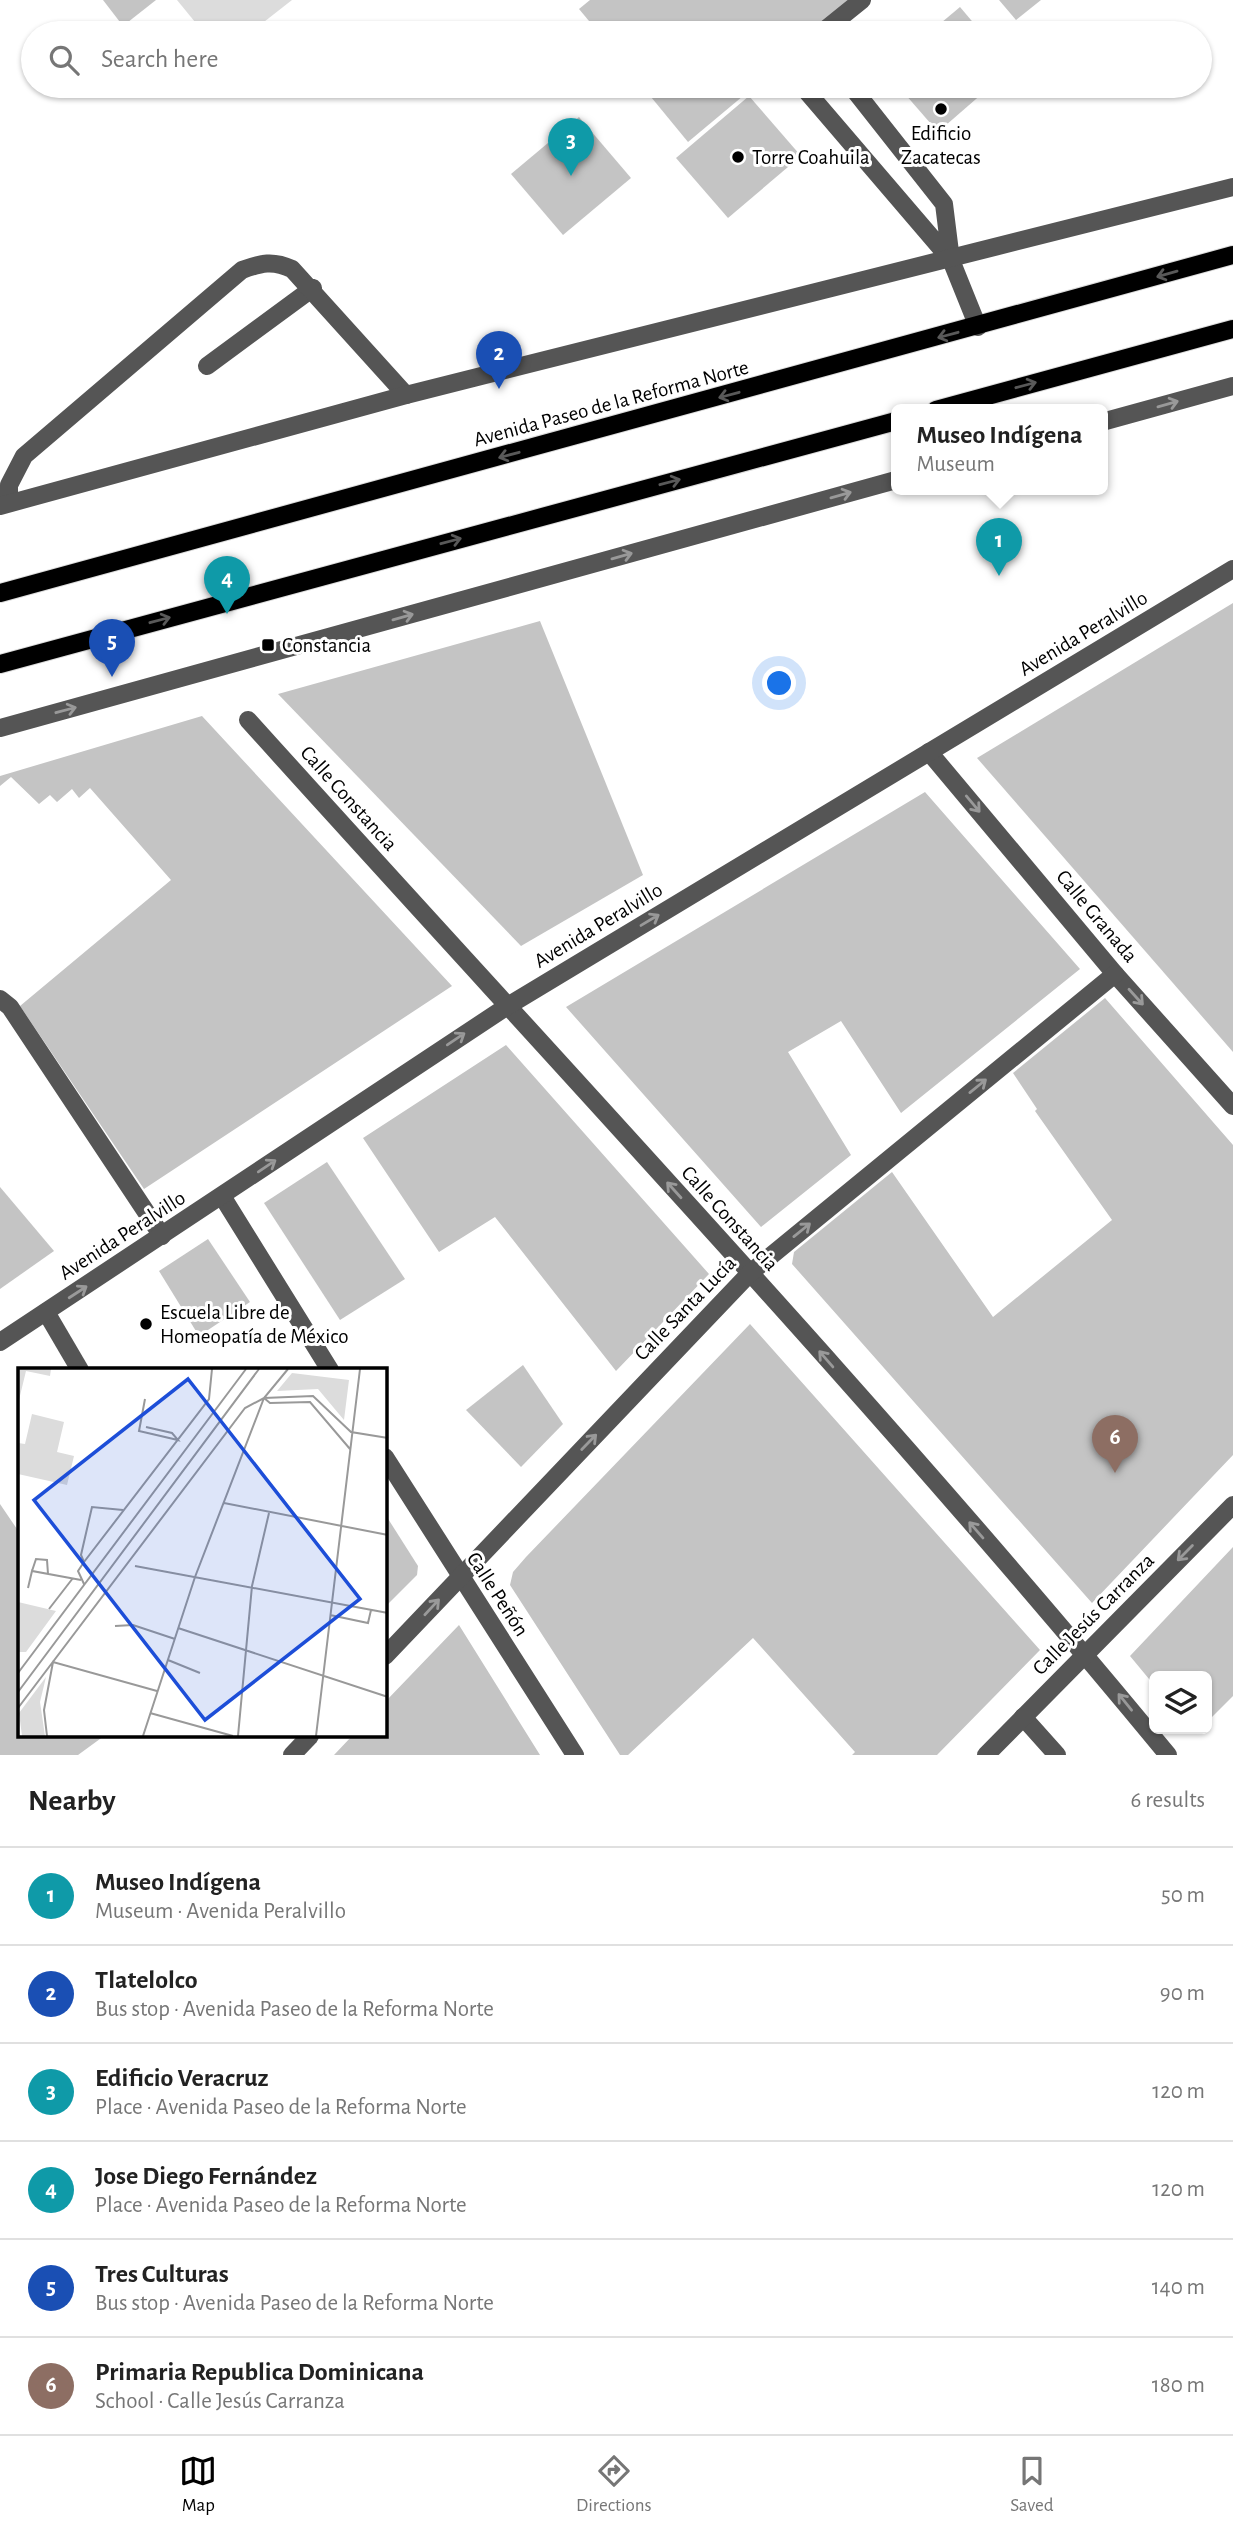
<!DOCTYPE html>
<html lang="en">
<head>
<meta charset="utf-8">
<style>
  body { margin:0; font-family:"Alegreya Sans",sans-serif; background:#f2f2f2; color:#222 }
  .controls { position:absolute; right:21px; bottom:21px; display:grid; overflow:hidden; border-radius:10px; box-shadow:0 2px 5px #0004 }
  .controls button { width:63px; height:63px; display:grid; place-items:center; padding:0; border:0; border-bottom:2px solid #e0e0e0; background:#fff; color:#222; font:35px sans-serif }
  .you { position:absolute; left:780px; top:684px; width:24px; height:24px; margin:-18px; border:5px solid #fff; border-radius:50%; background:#1a73e8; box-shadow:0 0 0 10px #1a73e833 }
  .badge { display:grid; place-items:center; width:46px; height:46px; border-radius:50%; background:#000; color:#fff; font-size:23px; font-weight:700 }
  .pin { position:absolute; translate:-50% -58px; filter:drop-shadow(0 2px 4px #0008) }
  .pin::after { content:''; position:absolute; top:37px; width:24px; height:21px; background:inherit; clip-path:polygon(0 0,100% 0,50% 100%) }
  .popup { position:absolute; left:891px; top:404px; width:217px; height:91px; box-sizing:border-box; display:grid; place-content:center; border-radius:10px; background:#fff; filter:drop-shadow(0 2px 5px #0005); font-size:23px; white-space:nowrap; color:#767676 }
  .popup b { font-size:26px; color:#222 }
  .popup::after { content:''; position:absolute; left:50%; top:100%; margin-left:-14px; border:14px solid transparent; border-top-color:#fff }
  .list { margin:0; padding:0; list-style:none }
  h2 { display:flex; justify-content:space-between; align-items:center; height:91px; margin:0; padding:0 28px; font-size:30px }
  h2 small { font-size:23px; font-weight:400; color:#767676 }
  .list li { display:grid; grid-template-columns:46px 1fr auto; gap:21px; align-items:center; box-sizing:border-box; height:98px; padding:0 28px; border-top:2px solid #e0e0e0 }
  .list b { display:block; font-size:26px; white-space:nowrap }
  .list p { margin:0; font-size:23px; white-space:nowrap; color:#767676 }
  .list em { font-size:23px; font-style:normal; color:#767676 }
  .icon { flex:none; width:38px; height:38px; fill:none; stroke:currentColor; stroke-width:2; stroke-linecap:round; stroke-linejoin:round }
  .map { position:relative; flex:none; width:1233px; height:1755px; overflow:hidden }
  .search { position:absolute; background:#fff; box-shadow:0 2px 5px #0004; left:21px; right:21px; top:21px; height:77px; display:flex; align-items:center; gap:18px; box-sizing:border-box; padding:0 24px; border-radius:38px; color:#767676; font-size:26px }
  .sheet { height:679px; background:#fff }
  nav { display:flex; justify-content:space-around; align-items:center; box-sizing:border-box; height:98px; border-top:2px solid #e0e0e0; background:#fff; font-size:19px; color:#767676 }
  nav a { display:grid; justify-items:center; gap:4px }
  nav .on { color:#000 }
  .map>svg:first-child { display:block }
</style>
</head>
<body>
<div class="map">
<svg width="1233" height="1755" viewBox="0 0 1233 1755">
  <rect width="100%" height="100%" fill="#fff"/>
  <path fill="#dcdcdc" d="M177,0H292L250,33H204Z"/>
  <g fill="#c4c4c4">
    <path d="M103,0H156L123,26Z"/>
    <path d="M590,0H859L819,33H599L579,9Z"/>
    <path d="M999,0H1041L1016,20Z"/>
    <path d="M960,7L982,33H929Z"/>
    <path d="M642,86H755L688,142Z"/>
    <path d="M898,86H991L938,132Z"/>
    <path d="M749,96L801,156L728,218L676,158Z"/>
    <path d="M579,117L631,178L563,235L511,174Z"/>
    <path d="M1233,603V1052L977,758Z"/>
    <path d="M540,621L643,875L521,946L278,694Z"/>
    <path d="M202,716L452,986L144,1189L20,1006L171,880L90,788L79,798L72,789L57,802L50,795L39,804L11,777L0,786V776Z"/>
    <path d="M925,792L1080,969L901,1113L841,1021L788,1052L851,1155L761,1227L566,1007Z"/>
    <path d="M1105,998L1233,1145V1455L1092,1603L792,1264L794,1252L892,1172L993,1317L1112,1220L1035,1111L1037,1109L1013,1073Z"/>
    <path d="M506,1045L709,1274L616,1371L495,1217L439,1252L363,1138Z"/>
    <path d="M327,1162L405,1279L340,1320L264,1203Z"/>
    <path d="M0,1187L54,1251L0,1289Z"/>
    <path d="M208,1239L250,1302L199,1336L159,1271Z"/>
    <path d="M750,1324L1040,1650L937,1755H852L855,1752L753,1638L628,1755H620L510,1585L513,1572L526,1557Z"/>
    <path d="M523,1365L563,1424L521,1467L466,1410Z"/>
    <path d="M0,1504L19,1532V1736H104L78,1755H0Z"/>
    <path d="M385,1514L418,1566L417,1575L385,1607Z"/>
    <path d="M1233,1547V1696L1207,1722V1676H1154V1685L1130,1656Z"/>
    <path d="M459,1625L540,1755H334L352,1736H385V1702Z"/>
  </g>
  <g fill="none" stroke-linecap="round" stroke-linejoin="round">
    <defs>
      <g id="major">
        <path d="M936,410L1233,329"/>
        <path d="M0,593L1233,255"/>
        <path d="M0,664L896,421"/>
      </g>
    </defs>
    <use href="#major" stroke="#dbdbdb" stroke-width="20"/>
    <g stroke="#555" stroke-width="18">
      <path d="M821,33L862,0"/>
      <path d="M802,86L951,260L944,204L851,86"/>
      <path d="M951,260L978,327"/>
      <path d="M207,366L313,288"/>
      <path d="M1102,422L1233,386"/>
      <path d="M9,503V485L24,456L242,270C261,263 273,260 292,269L406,395"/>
      <path d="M0,506L406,395L1233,187"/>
      <path d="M248,720C557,1063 875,1399 1168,1755"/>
      <path d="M0,728L896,480"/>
      <path d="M929,752L1115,974L1233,1106"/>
      <path d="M0,999L10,1007L162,1236"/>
      <path d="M222,1196L330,1370"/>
      <path d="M46,1312L80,1370"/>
      <path d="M0,1342L506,1007L1233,569"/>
      <path d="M385,1457L575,1755"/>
      <path d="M385,1656L750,1273L1115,974"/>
      <path d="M1023,1717L1057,1755"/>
      <path d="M292,1755L310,1736"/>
      <path d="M986,1755L1233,1505"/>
    </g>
    <use href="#major" stroke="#000" stroke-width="18"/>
  </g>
  <defs><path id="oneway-shaft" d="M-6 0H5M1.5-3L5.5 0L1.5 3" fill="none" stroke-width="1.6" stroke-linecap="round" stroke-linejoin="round" transform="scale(1.75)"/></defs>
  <g stroke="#595959">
    <use href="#oneway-shaft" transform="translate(1167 274) rotate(164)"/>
    <use href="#oneway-shaft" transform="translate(948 335) rotate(165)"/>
    <use href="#oneway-shaft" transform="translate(1026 385) rotate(-15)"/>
    <use href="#oneway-shaft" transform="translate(729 395) rotate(165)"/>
    <use href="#oneway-shaft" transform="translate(509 455) rotate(165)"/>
    <use href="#oneway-shaft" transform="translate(670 482) rotate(-15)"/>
    <use href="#oneway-shaft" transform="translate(451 541) rotate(-15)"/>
    <use href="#oneway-shaft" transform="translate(160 620) rotate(-15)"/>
  </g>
  <g stroke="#999">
    <use href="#oneway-shaft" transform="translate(1168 404) rotate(-16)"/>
    <use href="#oneway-shaft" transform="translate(841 495) rotate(-16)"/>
    <use href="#oneway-shaft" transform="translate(622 556) rotate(-16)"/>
    <use href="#oneway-shaft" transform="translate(403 617) rotate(-16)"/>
    <use href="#oneway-shaft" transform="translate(66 710) rotate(-15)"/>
    <use href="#oneway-shaft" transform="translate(973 804) rotate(50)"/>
    <use href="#oneway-shaft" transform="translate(650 920) rotate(-31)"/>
    <use href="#oneway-shaft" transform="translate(1136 997) rotate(48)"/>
    <use href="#oneway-shaft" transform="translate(456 1039) rotate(-34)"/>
    <use href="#oneway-shaft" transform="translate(978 1086) rotate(-39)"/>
    <use href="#oneway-shaft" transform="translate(267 1166) rotate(-34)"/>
    <use href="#oneway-shaft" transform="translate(674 1190) rotate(-132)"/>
    <use href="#oneway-shaft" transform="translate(802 1230) rotate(-39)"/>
    <use href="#oneway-shaft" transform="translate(78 1292) rotate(-33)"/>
    <use href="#oneway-shaft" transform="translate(826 1359) rotate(-131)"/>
    <use href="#oneway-shaft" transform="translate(589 1442) rotate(-46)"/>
    <use href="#oneway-shaft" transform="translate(976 1530) rotate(-131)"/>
    <use href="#oneway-shaft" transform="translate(1185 1553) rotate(135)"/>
    <use href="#oneway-shaft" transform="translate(432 1607) rotate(-47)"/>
    <use href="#oneway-shaft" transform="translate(1125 1702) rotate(-129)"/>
  </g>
  <g fill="#000" stroke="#fff" stroke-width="2.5">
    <circle cx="941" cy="109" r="7"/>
    <circle cx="738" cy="157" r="7"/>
    <rect x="261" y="638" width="14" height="14" rx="3.5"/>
    <circle cx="146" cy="1324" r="7"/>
  </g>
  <g text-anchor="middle" stroke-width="6" stroke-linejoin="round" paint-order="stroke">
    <g font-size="21" fill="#000" stroke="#fff" text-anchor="start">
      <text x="941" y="140" text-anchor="middle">Edificio<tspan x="941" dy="24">Zacatecas</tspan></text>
      <text x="752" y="164">Torre Coahuila</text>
      <text x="282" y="652">Constancia</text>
      <text x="160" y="1319">Escuela Libre de<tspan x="160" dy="24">Homeopatía de México</tspan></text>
    </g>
    <g font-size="21" fill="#000" stroke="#fff">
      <text transform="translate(611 403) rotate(-15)" y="7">Avenida Paseo de la Reforma Norte</text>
      <text transform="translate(1083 633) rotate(-31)" y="7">Avenida Peralvillo</text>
      <text transform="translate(349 798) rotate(48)" y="7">Calle Constancia</text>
      <text transform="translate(1097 916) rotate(50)" y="7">Calle Granada</text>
      <text transform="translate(598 925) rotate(-31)" y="7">Avenida Peralvillo</text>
      <text transform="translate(730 1218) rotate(48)" y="7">Calle Constancia</text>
      <text transform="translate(122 1235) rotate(-33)" y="7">Avenida Peralvillo</text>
      <text transform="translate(685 1308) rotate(-46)" y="7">Calle Santa Lucía</text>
      <text transform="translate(498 1594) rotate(57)" y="7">Calle Peñón</text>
      <text transform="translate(1093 1614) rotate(-45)" y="7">Calle Jesús Carranza</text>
    </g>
  </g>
  <g transform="translate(18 1368)">
    <rect width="369" height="369" fill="#fff"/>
    <path d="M0,1H33L32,8L8,3L0,36ZM274,5L331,12L326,52L300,21L259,23ZM14,46L46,54L39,84L56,88L49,117L0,106V75L7,76ZM0,234L38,243L8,284H0ZM28,309L22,334L27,368H4L1,345Z" fill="#dcdcdc"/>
    <path fill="none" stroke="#999" stroke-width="2" d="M246,30L252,35L292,34L332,81M127,31L121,63L160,72L154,65L128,59M206,135L370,167M66,194L63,187L74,139L105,142M117,198L370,245M14,203L18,191L29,192L30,206M66,216L60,203L66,194L191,31L194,1M10,220L14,203L63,212M31,241L55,210M312,247L350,255L353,242M97,258L115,257L157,271M160,260L370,329M150,292L182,305M0,305L228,1M0,324L241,1M0,340L227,40L246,30L295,28L333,64L370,70M132,345L215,368M29,368L26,342L35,294L139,323M125,368L177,209L246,30L270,1M220,368L234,218L251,145M298,368L342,1"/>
    <path fill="#1d4ed8" fill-opacity="0.15" stroke="#1d4ed8" stroke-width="3.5" d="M170,11L342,231L187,352L16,132Z"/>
    <rect width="369" height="369" fill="none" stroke="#000" stroke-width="3.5"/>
  </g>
</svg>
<div class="controls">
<button><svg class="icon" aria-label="layers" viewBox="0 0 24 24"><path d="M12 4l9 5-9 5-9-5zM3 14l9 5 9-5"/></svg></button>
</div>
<div class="you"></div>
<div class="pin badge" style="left:999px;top:576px;background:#0f9aa8">1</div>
<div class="popup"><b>Museo Indígena</b>Museum</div>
<div class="pin badge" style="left:499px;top:389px;background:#1a4fb4">2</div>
<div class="pin badge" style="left:571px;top:176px;background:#0f9aa8">3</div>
<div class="pin badge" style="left:227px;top:614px;background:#0f9aa8">4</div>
<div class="pin badge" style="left:112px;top:677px;background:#1a4fb4">5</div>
<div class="pin badge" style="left:1115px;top:1473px;background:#8d6e63">6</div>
<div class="search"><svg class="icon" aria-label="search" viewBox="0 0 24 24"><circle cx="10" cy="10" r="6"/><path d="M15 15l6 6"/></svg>Search here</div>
</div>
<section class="sheet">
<h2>Nearby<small>6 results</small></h2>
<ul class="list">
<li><span class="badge" style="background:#0f9aa8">1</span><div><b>Museo Indígena</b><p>Museum · Avenida Peralvillo</p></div><em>50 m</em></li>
<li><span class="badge" style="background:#1a4fb4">2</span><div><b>Tlatelolco</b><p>Bus stop · Avenida Paseo de la Reforma Norte</p></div><em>90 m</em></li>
<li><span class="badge" style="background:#0f9aa8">3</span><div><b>Edificio Veracruz</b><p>Place · Avenida Paseo de la Reforma Norte</p></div><em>120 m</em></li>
<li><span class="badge" style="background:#0f9aa8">4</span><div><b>Jose Diego Fernández</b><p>Place · Avenida Paseo de la Reforma Norte</p></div><em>120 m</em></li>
<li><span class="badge" style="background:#1a4fb4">5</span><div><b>Tres Culturas</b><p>Bus stop · Avenida Paseo de la Reforma Norte</p></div><em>140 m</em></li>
<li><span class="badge" style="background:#8d6e63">6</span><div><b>Primaria Republica Dominicana</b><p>School · Calle Jesús Carranza</p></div><em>180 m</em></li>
</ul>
</section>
<nav>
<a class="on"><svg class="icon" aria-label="map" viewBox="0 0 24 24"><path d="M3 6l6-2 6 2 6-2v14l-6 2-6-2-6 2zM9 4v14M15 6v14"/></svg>Map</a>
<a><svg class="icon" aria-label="directions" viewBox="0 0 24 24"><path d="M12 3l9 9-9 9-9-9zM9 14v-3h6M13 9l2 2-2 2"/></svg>Directions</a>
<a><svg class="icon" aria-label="saved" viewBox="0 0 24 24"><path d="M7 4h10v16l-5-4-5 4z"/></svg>Saved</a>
</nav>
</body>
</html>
